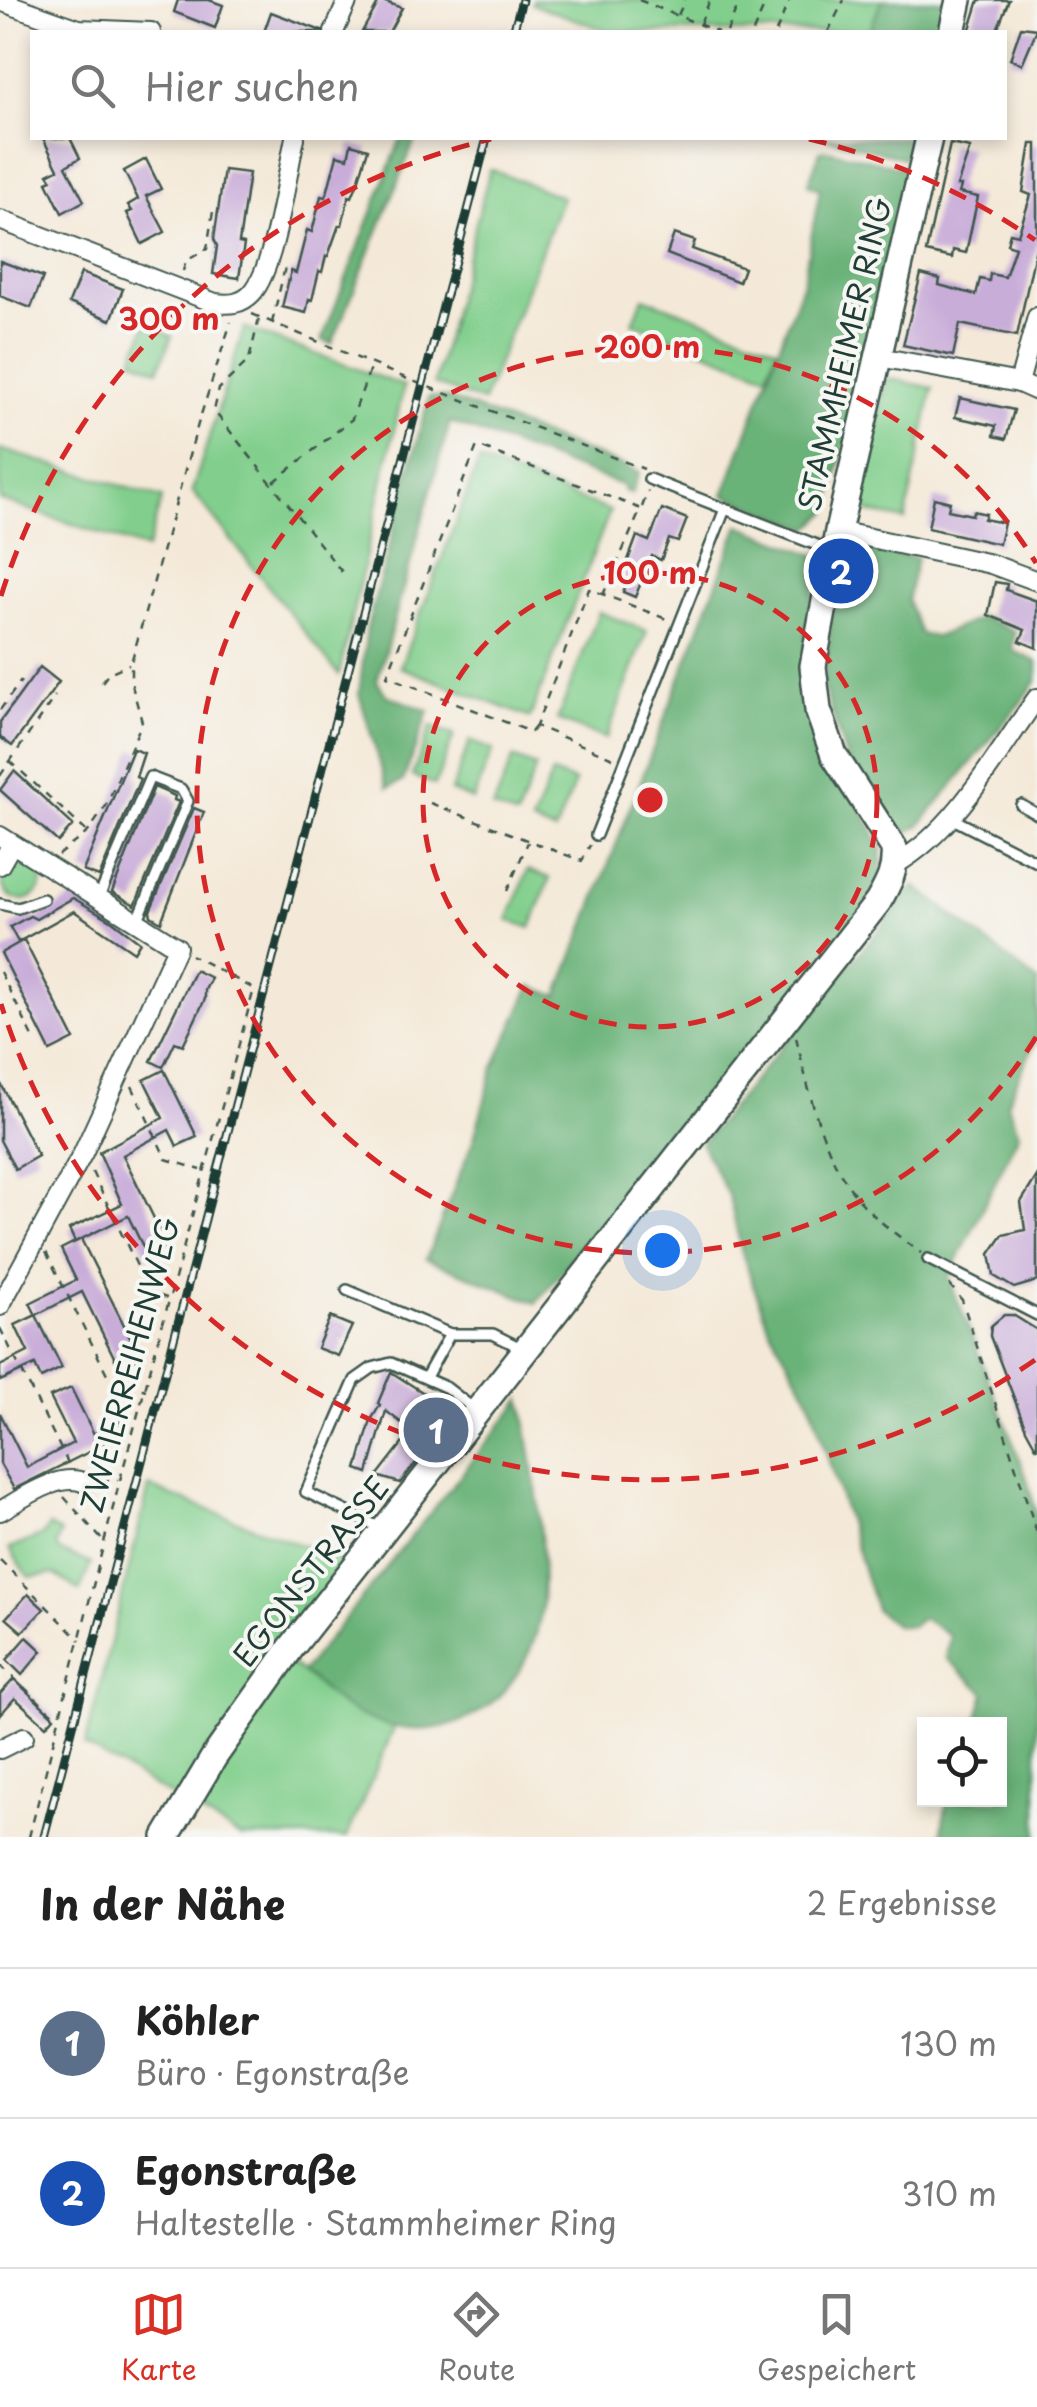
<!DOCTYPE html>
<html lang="de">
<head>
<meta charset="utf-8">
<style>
  body { margin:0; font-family:"Playpen Sans",sans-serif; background:#f6f6f6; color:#222 }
  .controls { position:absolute; right:30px; bottom:30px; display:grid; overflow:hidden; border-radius:0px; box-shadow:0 5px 15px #0003 }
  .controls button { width:90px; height:90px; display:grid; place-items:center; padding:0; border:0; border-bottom:2px solid #e0e0e0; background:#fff; color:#222; font:50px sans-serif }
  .you { position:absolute; left:662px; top:1250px; width:35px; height:35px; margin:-25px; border:8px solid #fff; border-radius:50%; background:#1a73e8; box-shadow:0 0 0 15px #1a73e833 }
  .badge { display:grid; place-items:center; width:65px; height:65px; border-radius:50%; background:#d93025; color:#fff; font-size:32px; font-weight:700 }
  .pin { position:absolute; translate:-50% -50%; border:5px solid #fff; box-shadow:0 2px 10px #0006 }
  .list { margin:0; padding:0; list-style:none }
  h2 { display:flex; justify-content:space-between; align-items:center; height:130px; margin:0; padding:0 40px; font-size:42px }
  h2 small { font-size:32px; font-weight:400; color:#767676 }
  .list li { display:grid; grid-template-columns:65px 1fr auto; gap:30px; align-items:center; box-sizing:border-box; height:150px; padding:0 40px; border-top:2px solid #e0e0e0 }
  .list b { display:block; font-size:38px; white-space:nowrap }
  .list p { margin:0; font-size:32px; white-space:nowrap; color:#767676 }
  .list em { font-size:32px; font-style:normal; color:#767676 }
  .icon { flex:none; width:55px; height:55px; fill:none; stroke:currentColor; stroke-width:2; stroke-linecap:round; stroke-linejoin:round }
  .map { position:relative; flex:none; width:1037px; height:1837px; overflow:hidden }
  .search { position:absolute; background:#fff; box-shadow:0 5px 15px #0003; left:30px; right:30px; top:30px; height:110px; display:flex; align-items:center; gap:25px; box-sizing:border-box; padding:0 35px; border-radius:0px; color:#767676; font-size:38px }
  .sheet { height:430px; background:#fff }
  nav { display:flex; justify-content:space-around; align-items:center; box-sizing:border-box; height:140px; border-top:2px solid #e0e0e0; background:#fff; font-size:28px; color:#767676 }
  nav a { display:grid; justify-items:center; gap:5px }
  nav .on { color:#d93025 }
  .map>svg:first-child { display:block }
</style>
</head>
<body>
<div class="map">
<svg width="1037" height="1837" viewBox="0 0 1037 1837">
  <rect width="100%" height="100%" fill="#f6f6f2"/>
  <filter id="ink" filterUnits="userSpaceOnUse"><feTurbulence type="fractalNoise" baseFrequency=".01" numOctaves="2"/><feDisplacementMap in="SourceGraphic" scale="20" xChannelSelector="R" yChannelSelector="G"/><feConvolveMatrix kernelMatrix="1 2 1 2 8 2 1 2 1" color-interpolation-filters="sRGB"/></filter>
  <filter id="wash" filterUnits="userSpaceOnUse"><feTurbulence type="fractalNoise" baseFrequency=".0048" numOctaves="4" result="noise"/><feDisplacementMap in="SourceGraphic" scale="40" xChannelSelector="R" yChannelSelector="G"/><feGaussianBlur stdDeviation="2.25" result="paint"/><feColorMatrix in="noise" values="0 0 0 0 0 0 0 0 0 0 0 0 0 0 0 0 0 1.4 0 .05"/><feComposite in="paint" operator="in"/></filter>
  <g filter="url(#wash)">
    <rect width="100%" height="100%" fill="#f4e9d8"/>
    <g fill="#82cf8d" stroke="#508660" stroke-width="2.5">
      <path d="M533,0H882L869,32H611L532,4Z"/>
      <path d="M490,169L562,197L483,402L434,384Z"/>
      <path d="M643,297L777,348L767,375L633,323Z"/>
      <path d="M146,325L172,336L158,370L133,359Z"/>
      <path d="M244,328L404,386L339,675L192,491Z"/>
      <path d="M887,378L933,388L905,520L859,510Z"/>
      <path d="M0,449L162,498L147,549L0,500Z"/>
      <path d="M479,461L610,511L530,718L400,667Z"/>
      <path d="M599,612L647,631L606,739L557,720Z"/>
      <path d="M431,726L454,735L435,785L412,776Z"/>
      <path d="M470,741L493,750L473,800L451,791Z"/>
      <path d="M513,758L536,767L517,817L493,808Z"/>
      <path d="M552,773L575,782L555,832L532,823Z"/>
      <circle cx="22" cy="880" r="20"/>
      <path d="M528,870L550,878L531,928L508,920Z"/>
      <path d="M149,1487L351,1564L280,1655L350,1710L395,1726L347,1837H241L85,1746Z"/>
      <path d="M49,1526L61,1533L56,1545L59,1551L91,1563L80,1591L54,1574L29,1577L9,1549L43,1535Z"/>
    </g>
    <g fill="#69b278" stroke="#447856" stroke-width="2.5">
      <path d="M882,0H946L938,32H869Z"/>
      <path d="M401,138H416L332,344L322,340Z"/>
      <path d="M826,138H913L908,159Z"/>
      <path d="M828,150L913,170L828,512L809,529L724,495L803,282L820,189L808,184L820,151Z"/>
      <path d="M429,397L448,398L639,472L631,494L623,490L624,486L450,422L377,681L386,695L429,711L403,781L387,788L359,694L367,628Z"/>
      <path d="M739,525L820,557L806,635L807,699L882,849L881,872L874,893L620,1219L607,1218L600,1224L536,1303L426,1259L474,1138L494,1067L531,986L558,996Z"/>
      <path d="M849,544L917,558L907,600L920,634L936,637L982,617L1015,632L1012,650L1037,662V680L1027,695L920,825L908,832L889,825L846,757L823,685L833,611Z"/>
      <path d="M915,886L1037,981V1037L1007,1103L1019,1133L949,1278L1026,1476L1037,1517V1837H941L947,1800H1000V1724H976L985,1693L946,1658L950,1635L922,1618L912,1626H897L876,1610L809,1398L768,1326L742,1253L729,1197L701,1144Z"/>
      <path d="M522,1399C533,1466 546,1534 542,1603C540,1635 524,1669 503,1692C461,1737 403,1739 350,1710C333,1701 317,1684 302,1672Z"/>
    </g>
    <g id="blocks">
      <g fill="#c9add9">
        <path d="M178,0H209L223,5L215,28L174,12Z"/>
        <path d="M380,0L402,8L389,32H362Z"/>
        <path d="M979,0H1009L996,32H969Z"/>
        <path d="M271,12L322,31V32H264Z"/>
        <path d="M1021,27L1037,29L1022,64L1010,59Z"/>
        <path d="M43,138H70L80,158L66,166L84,201L62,213L47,182L52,180L48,174L58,169Z"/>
        <path d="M351,144L368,149L358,182L352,197L349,196L342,225H339L328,256H326L322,272L319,271L312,300L309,299L306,313L282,307L291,271L296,273L307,230L312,232L321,196L326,197L337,155L348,158Z"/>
        <path d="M950,144L970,148L957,186H961L959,193L978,197L966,253L953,250L952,258L926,252Z"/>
        <path d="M1031,144H1037V243L1017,336L960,324L953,356L903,345L921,274L940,279L939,285L976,295L980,279L989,281L990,274L1005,277L1015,247L1007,244L1010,233L1018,235L1031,195L1023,192Z"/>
        <path d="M146,159L161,189L146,196L165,232L142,244L127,213L132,211L128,205L138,199L124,171Z"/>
        <path d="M224,170L249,173L239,243L244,244L239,278L213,274L217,246L214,239Z"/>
        <path d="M674,234L695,241L692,249L744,268L739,282L667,254Z"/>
        <path d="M0,261L43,277L31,308L0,296Z"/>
        <path d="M81,273L123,289L111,320L69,303Z"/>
        <path d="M960,398L1014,410L1006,439L994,436L996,426L955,417Z"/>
        <path d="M934,498L950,502L948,510L972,515L973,511L986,514L984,519L1004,523L999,544L928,528Z"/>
        <path d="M662,509L687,519L678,542L669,539L661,560L652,556L635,597L623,592L626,585L620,582L637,536L649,541Z"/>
        <path d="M995,582L1007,584L1006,590L1037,601V648L1020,641L1025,630L988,615Z"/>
        <path d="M40,667L59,682L12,746L0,737V722Z"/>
        <path d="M133,749L144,753L136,777L140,779L99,877L83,871Z"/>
        <path d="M14,771L73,825L58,842L0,790Z"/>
        <path d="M154,787L175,796L174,800L179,802L135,905L112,892Z"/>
        <path d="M194,808L204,812L161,922L151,916L150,911Z"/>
        <path d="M73,898L111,920L140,942L134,952L74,911L18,942L10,927L30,916L36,919Z"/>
        <path d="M24,940L74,1039L50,1051L1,953Z"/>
        <path d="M195,970L211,978L205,990V999L183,1045L175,1042L163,1067L151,1061Z"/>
        <path d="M164,1070L197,1137L177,1146L169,1130L123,1155L168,1247L148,1257L128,1216L75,1242L69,1229L122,1204L99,1152L163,1118L144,1080Z"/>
        <path d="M0,1082L38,1156L15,1169L0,1140Z"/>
        <path d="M1037,1176V1281L1014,1288L994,1276L990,1254L1003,1235L1025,1230L1021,1202Z"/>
        <path d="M81,1239L140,1357L119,1367L82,1292L36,1315L30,1303L76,1280L61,1249Z"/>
        <path d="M36,1315L62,1368L41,1378L35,1365L0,1381V1366L28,1352L15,1325Z"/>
        <path d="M1004,1315H1013L1037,1330V1449L1026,1429L990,1336L991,1326Z"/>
        <path d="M330,1317L352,1326L338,1356L317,1348Z"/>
        <path d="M391,1372L430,1397L426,1402L443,1414L439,1420L446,1425L400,1483L377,1476L412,1431L386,1411L368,1473L357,1469L371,1420L380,1405L378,1403Z"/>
        <path d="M71,1388L94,1434L119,1422L125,1434L14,1489L0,1464V1413L27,1467L73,1443L50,1397Z"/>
        <path d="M28,1594L44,1609L22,1632L6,1618Z"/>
        <path d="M27,1637L42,1651L22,1675L7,1660Z"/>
        <path d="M14,1679L54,1717L46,1726L15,1698L0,1715V1694Z"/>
      </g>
    </g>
  </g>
  <g filter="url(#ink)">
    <use href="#blocks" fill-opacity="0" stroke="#3f574d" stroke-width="2.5"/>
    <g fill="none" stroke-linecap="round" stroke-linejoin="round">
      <defs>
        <g id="lane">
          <path d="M649,479L832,551"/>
          <path d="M1021,805L1037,814"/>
          <path d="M951,818L1037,862"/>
          <path d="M596,835L725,509"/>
          <path d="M99,897L150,777L181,789L188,801L137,922"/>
          <path d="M0,904L18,908L43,899"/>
          <path d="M928,1259L1037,1315"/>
          <path d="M347,1290L450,1334L426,1377"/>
          <path d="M450,1334H493L523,1349"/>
          <path d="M383,1529L306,1492L355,1380L372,1368L391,1363L447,1388L474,1409"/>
        </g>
        <g id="street">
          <path d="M0,1L79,29L151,32"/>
          <path d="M334,32L348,0"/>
          <path d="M0,220L215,303C230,305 242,304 252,293C275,268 287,173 295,138"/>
          <path d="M879,357L1019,383L1037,391"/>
          <path d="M1019,383L1037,317"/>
          <path d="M838,531L991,564L1037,581"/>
          <path d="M0,836L177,947L83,1153L0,1306"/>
          <path d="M896,864C956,830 997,753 1037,698"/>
          <path d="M0,865L12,844"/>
          <path d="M0,1511C22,1499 60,1471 85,1483"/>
          <path d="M0,1749L24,1737"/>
        </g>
        <g id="secondary">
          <path d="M952,32L959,0"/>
          <path d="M166,1837L214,1757L291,1648L878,902C889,883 896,870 894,848L834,755L818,710L813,666L838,531L929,138"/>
        </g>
      </defs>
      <use href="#lane" stroke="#3f574d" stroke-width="14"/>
      <use href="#street" stroke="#3f574d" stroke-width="22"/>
      <use href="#secondary" stroke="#3f574d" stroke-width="30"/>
      <g stroke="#3f574d" stroke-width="2.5" stroke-dasharray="8 8" stroke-linecap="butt">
        <path d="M639,0L718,32"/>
        <path d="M678,15L685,0"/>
        <path d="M700,24L710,0"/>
        <path d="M727,32L740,0"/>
        <path d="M753,32L767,0"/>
        <path d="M776,32L789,0"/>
        <path d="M828,32L844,0"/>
        <path d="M183,271L186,261L207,249L214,205"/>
        <path d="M252,314L410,380L644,469"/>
        <path d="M259,319L249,360L219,389L214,411L342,572"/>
        <path d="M272,323L285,267"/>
        <path d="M274,482L352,419L371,366"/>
        <path d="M642,507L648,491"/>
        <path d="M102,682L109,673L129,664"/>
        <path d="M0,710L21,681"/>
        <path d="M536,726L531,732L387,676L477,446L641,509L603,595"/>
        <path d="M613,758L536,726L589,589L669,620"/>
        <path d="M10,761L86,831"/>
        <path d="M0,776L55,696"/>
        <path d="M430,803L582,861L590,845"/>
        <path d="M58,855L88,832L106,806L142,722L131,682V663L198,424L231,322"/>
        <path d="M507,891L528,842"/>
        <path d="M0,972L33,1037"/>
        <path d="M796,1037C810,1095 822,1157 861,1202C878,1222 900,1237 921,1253"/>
        <path d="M132,1086L166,1159L201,1170"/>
        <path d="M92,1172L150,1293L167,1298"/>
        <path d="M46,1252L110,1380L146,1390"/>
        <path d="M949,1284L962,1300L1037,1533"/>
        <path d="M0,1328L69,1465"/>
        <path d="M101,1481L118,1480"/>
        <path d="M64,1497L104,1542"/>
        <path d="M0,1560L80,1640"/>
        <path d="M0,1665L57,1718"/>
        <path d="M29,1837L120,1480L254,989L191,955"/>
      </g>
      <use href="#lane" stroke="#fff" stroke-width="9"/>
      <use href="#street" stroke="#fff" stroke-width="18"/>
      <use href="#secondary" stroke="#fff" stroke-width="25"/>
      <defs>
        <g id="rail">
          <path d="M513,32L522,0"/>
          <path d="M44,1837L487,138"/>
        </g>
      </defs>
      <use href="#rail" stroke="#1f3d34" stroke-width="9"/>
      <use href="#rail" stroke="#f6f6f2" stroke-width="5" stroke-dasharray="15" stroke-linecap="butt"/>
    </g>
  </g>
  <g fill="none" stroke="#d62828" stroke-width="5" stroke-dasharray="18 12">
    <circle cx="650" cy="800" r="227"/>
    <path d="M1036 1037A453 453 0 1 1 1036 563"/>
    <path d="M1035 1360A680 680 0 0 1 1 1004M1 596A680 680 0 0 1 491 139M809 139A680 680 0 0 1 1035 240"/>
  </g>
  <g text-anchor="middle" stroke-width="8" stroke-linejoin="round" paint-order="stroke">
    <g font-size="30" fill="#1f3d34" stroke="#f6f6f2">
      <text transform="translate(846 354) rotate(-77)" y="10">STAMMHEIMER RING</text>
      <text transform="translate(131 1365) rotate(-75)" y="10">ZWEIERREIHENWEG</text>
      <text transform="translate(312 1572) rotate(-52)" y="10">EGONSTRASSE</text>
    </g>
  </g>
  <circle cx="650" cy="800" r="15" fill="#d62828" stroke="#f6f6f2" stroke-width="5"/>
  <g font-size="30" text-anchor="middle" font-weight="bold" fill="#d62828" stroke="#f6f6f2" stroke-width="8" stroke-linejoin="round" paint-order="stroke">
    <text x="169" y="330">300 m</text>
    <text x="650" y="358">200 m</text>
    <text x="650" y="584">100 m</text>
  </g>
</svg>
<div class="controls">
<button><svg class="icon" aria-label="locate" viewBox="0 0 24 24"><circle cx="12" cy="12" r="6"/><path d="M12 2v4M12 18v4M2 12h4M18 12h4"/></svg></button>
</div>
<div class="you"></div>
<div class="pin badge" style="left:436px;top:1430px;background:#5c6f8a">1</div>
<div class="pin badge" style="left:841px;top:571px;background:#1a4fb4">2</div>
<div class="search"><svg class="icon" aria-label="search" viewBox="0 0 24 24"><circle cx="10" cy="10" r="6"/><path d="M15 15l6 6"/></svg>Hier suchen</div>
</div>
<section class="sheet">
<h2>In der Nähe<small>2 Ergebnisse</small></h2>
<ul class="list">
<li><span class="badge" style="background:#5c6f8a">1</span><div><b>Köhler</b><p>Büro · Egonstraße</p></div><em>130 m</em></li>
<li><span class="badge" style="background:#1a4fb4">2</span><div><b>Egonstraße</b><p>Haltestelle · Stammheimer Ring</p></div><em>310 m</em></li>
</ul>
</section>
<nav>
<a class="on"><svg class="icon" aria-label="map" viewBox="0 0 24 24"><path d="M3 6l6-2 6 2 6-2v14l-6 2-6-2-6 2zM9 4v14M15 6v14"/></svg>Karte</a>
<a><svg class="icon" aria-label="directions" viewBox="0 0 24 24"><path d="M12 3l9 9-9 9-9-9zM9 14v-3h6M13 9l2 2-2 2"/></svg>Route</a>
<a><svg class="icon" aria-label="saved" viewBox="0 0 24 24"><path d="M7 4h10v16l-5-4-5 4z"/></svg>Gespeichert</a>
</nav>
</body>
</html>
